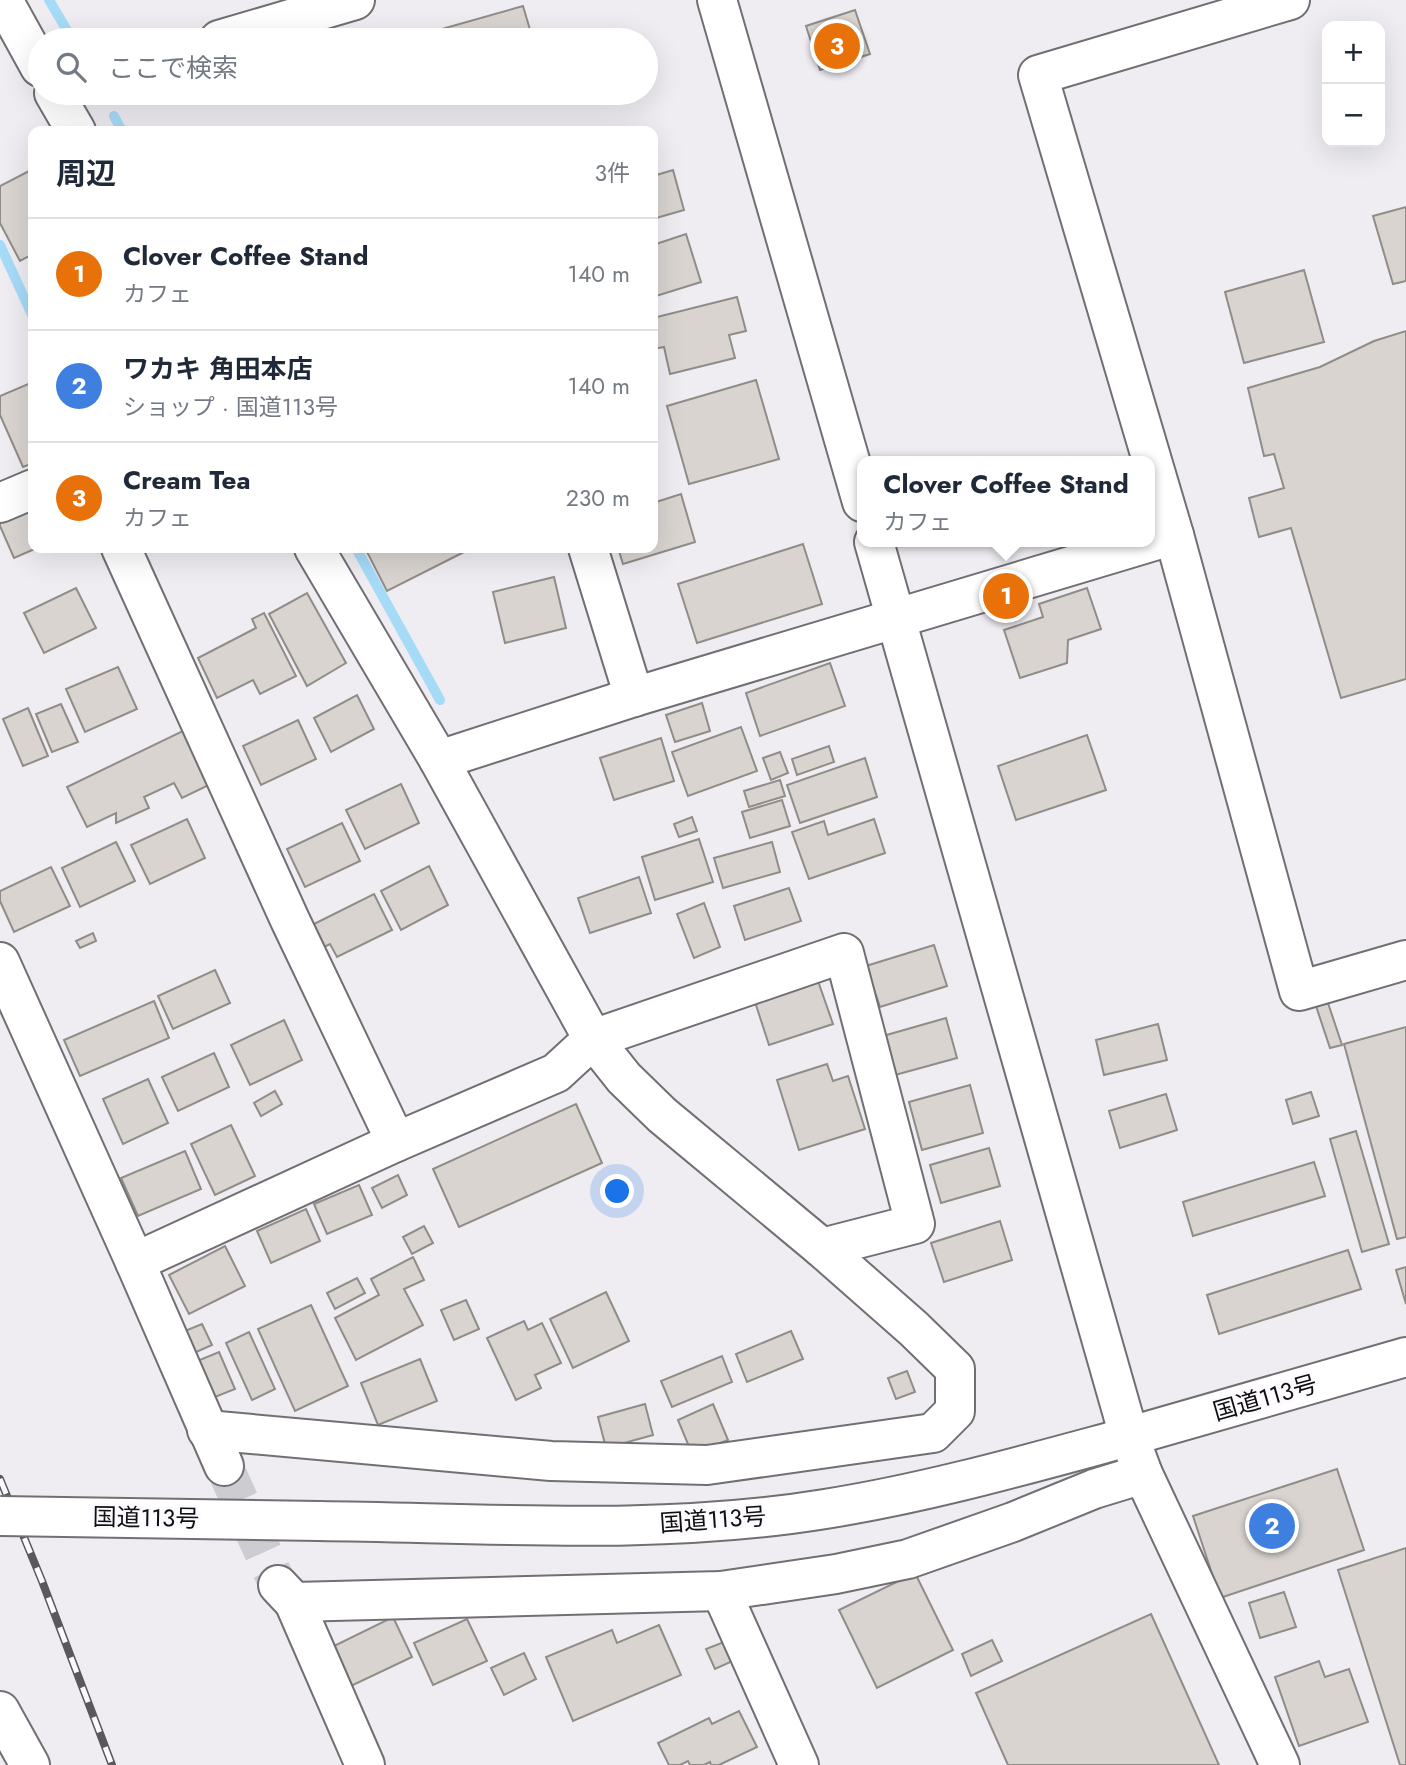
<!DOCTYPE html>
<html lang="ja">
<head>
<meta charset="utf-8">
<style>
  body { margin:0; font-family:Jost,"Noto Sans JP",sans-serif; background:#f6f6f7; color:#1f2937 }
  .controls { position:absolute; right:21px; top:21px; display:grid; overflow:hidden; border-radius:14px; box-shadow:0 7px 28px #0002 }
  .controls button { width:63px; height:63px; display:grid; place-items:center; padding:0; border:0; border-bottom:2px solid #e0e1e3; background:#fff; color:#1f2937; font:35px sans-serif }
  .you { position:absolute; left:618px; top:1192px; width:24px; height:24px; margin:-18px; border:5px solid #fff; border-radius:50%; background:#1a73e8; box-shadow:0 0 0 10px #1a73e833 }
  .badge { display:grid; place-items:center; width:46px; height:46px; border-radius:50%; background:#1b6672; color:#fff; font-size:23px; font-weight:700 }
  .pin { position:absolute; translate:-50% -50%; border:4px solid #fff; box-shadow:0 2px 7px #0006 }
  .popup { position:absolute; left:857px; top:456px; width:298px; height:91px; box-sizing:border-box; display:grid; place-content:center; border-radius:14px; background:#fff; filter:drop-shadow(0 2px 5px #0005); font-size:23px; white-space:nowrap; color:#747a83 }
  .popup b { font-size:26px; color:#1f2937 }
  .popup::after { content:''; position:absolute; left:50%; top:100%; margin-left:-14px; border:14px solid transparent; border-top-color:#fff }
  .list { margin:0; padding:0; list-style:none }
  h2 { display:flex; justify-content:space-between; align-items:center; height:91px; margin:0; padding:0 28px; font-size:30px }
  h2 small { font-size:23px; font-weight:400; color:#747a83 }
  .list li { display:grid; grid-template-columns:46px 1fr auto; gap:21px; align-items:center; box-sizing:border-box; height:112px; padding:0 28px; border-top:2px solid #e0e1e3 }
  .list b { display:block; font-size:26px; white-space:nowrap }
  .list p { margin:0; font-size:23px; white-space:nowrap; color:#747a83 }
  .list em { font-size:23px; font-style:normal; color:#747a83 }
  .icon { flex:none; width:38px; height:38px; fill:none; stroke:currentColor; stroke-width:2; stroke-linecap:round; stroke-linejoin:round }
  .map { position:relative; flex:none; width:1406px; height:1765px; overflow:hidden }
  .search { position:absolute; background:#fff; box-shadow:0 7px 28px #0002; left:28px; top:28px; width:630px; height:77px; display:flex; align-items:center; gap:18px; box-sizing:border-box; padding:0 24px; border-radius:38px; color:#747a83; font-size:26px }
  .panel { position:absolute; background:#fff; box-shadow:0 7px 28px #0002; left:28px; top:126px; width:630px; height:427px; border-radius:14px }
  .map>svg:first-child { display:block }
</style>
</head>
<body>
<div class="map">
<svg width="1406" height="1765" viewBox="0 0 1406 1765">
  <rect width="100%" height="100%" fill="#efedf2"/>
  <g fill="none" stroke-linecap="round" stroke-linejoin="round">
    <g stroke="#a6dbf8" stroke-width="10">
      <path d="M49,0L68,32"/>
      <path d="M114,116L122,131"/>
      <path d="M0,245L33,317"/>
      <path d="M356,548L440,700"/>
    </g>
  </g>
  <g fill="#d9d4d0" stroke="#908c88" stroke-width="2">
    <path d="M523,6L533,40H445L442,29Z"/>
    <path d="M855,10L870,54L820,70L806,26Z"/>
    <path d="M33,169V254L20,261L0,223V186Z"/>
    <path d="M673,170L684,210L653,219V176Z"/>
    <path d="M1406,207V281L1393,284L1373,216Z"/>
    <path d="M686,234L701,282L653,297V245Z"/>
    <path d="M1304,270L1324,342L1244,363L1225,292Z"/>
    <path d="M737,297L746,331L729,335L735,358L670,374L664,347L653,349V318Z"/>
    <path d="M1406,331V679L1341,698L1291,528L1259,537L1249,498L1284,488L1274,454L1264,456L1248,388L1320,367L1374,341Z"/>
    <path d="M756,380L779,459L689,484L667,406Z"/>
    <path d="M33,382V463L23,467L0,415V396Z"/>
    <path d="M681,494L695,542L623,564L618,548H653V503Z"/>
    <path d="M33,495V548H37L14,558L0,526V511Z"/>
    <path d="M803,544L822,604L697,643L678,584Z"/>
    <path d="M365,548H464L466,551L387,591Z"/>
    <path d="M554,577L566,628L505,643L493,592Z"/>
    <path d="M76,588L96,628L44,653L24,613Z"/>
    <path d="M1087,588L1101,629L1068,640L1067,663L1020,678L1004,630L1043,617L1039,604Z"/>
    <path d="M307,593L346,663L307,686L269,614Z"/>
    <path d="M264,613L296,676L260,694L253,680L217,698L198,658L256,628L252,619Z"/>
    <path d="M830,663L845,706L760,736L746,693Z"/>
    <path d="M118,667L137,709L85,732L66,689Z"/>
    <path d="M357,695L374,729L331,752L314,718Z"/>
    <path d="M702,703L710,731L675,742L666,715Z"/>
    <path d="M61,704L78,742L52,752L36,714Z"/>
    <path d="M28,708L48,756L23,766L3,719Z"/>
    <path d="M298,720L316,759L261,785L243,746Z"/>
    <path d="M741,727L757,771L688,796L672,752Z"/>
    <path d="M189,728L215,782L182,798L174,783L144,797L149,808L116,823V813L87,827L67,787Z"/>
    <path d="M1087,735L1106,790L1016,820L998,766Z"/>
    <path d="M661,738L674,781L614,800L600,758Z"/>
    <path d="M829,746L834,762L797,775L792,759Z"/>
    <path d="M780,752L788,773L771,780L763,758Z"/>
    <path d="M865,758L877,797L800,823L787,785Z"/>
    <path d="M780,780L785,796L749,807L744,791Z"/>
    <path d="M401,784L419,823L365,849L346,810Z"/>
    <path d="M782,800L790,826L750,838L742,812Z"/>
    <path d="M692,817L697,831L679,837L674,824Z"/>
    <path d="M187,819L205,858L150,884L131,845Z"/>
    <path d="M874,819L885,853L809,879L792,832L824,821L828,835Z"/>
    <path d="M342,823L360,861L305,887L287,849Z"/>
    <path d="M699,839L713,882L655,900L642,857Z"/>
    <path d="M116,842L135,881L80,907L62,868Z"/>
    <path d="M772,842L780,872L723,888L714,858Z"/>
    <path d="M429,866L448,905L401,930L381,891Z"/>
    <path d="M51,867L70,906L14,932L0,901V891Z"/>
    <path d="M639,877L651,913L590,933L578,898Z"/>
    <path d="M789,888L801,921L745,940L734,906Z"/>
    <path d="M374,894L392,930L337,957L330,944L320,949L308,927Z"/>
    <path d="M704,903L720,947L694,958L677,914Z"/>
    <path d="M93,933L96,941L80,948L76,941Z"/>
    <path d="M934,945L947,986L880,1007L866,966Z"/>
    <path d="M215,970L230,1003L173,1029L158,996Z"/>
    <path d="M818,981L833,1024L769,1045L755,1002Z"/>
    <path d="M154,1001L169,1038L80,1076L64,1040Z"/>
    <path d="M1328,1003L1342,1045L1330,1048L1316,1006Z"/>
    <path d="M946,1018L957,1058L895,1075L883,1036Z"/>
    <path d="M284,1020L302,1060L250,1085L231,1045Z"/>
    <path d="M1158,1024L1167,1060L1104,1075L1096,1040Z"/>
    <path d="M1406,1027V1237L1397,1239L1344,1044Z"/>
    <path d="M214,1053L229,1087L178,1111L162,1077Z"/>
    <path d="M827,1064L833,1081L848,1076L865,1129L799,1150L777,1080Z"/>
    <path d="M148,1079L168,1123L123,1144L103,1099Z"/>
    <path d="M970,1085L983,1133L922,1150L909,1102Z"/>
    <path d="M275,1091L282,1104L261,1116L254,1103Z"/>
    <path d="M1311,1092L1319,1116L1293,1124L1286,1100Z"/>
    <path d="M1166,1094L1177,1130L1120,1148L1109,1111Z"/>
    <path d="M576,1104L602,1163L459,1227L433,1169Z"/>
    <path d="M231,1125L255,1176L215,1195L191,1144Z"/>
    <path d="M1356,1131L1389,1244L1362,1252L1330,1139Z"/>
    <path d="M989,1148L1000,1186L941,1203L930,1165Z"/>
    <path d="M185,1151L201,1189L138,1216L121,1178Z"/>
    <path d="M1314,1162L1325,1196L1193,1236L1183,1202Z"/>
    <path d="M398,1175L407,1195L382,1208L372,1188Z"/>
    <path d="M359,1185L372,1215L327,1234L314,1204Z"/>
    <path d="M306,1209L320,1241L271,1263L257,1231Z"/>
    <path d="M1000,1221L1012,1260L944,1282L931,1243Z"/>
    <path d="M424,1226L433,1243L412,1254L403,1237Z"/>
    <path d="M225,1246L245,1286L189,1314L169,1275Z"/>
    <path d="M1348,1250L1361,1289L1219,1334L1207,1295Z"/>
    <path d="M413,1257L424,1280L404,1289L423,1325L356,1360L335,1318L379,1295L371,1279Z"/>
    <path d="M1406,1267V1304L1396,1270Z"/>
    <path d="M357,1278L365,1293L335,1309L327,1293Z"/>
    <path d="M606,1292L629,1341L573,1368L550,1319Z"/>
    <path d="M466,1300L479,1329L454,1340L441,1310Z"/>
    <path d="M311,1305L348,1386L295,1411L258,1329Z"/>
    <path d="M524,1321L528,1330L542,1323L561,1363L535,1375L541,1388L516,1400L487,1338Z"/>
    <path d="M202,1324L212,1345L185,1357L175,1335Z"/>
    <path d="M791,1331L803,1359L747,1382L736,1354Z"/>
    <path d="M249,1332L275,1389L252,1400L226,1343Z"/>
    <path d="M219,1352L235,1389L205,1401L190,1364Z"/>
    <path d="M722,1356L732,1382L672,1407L661,1381Z"/>
    <path d="M420,1359L437,1401L378,1425L361,1383Z"/>
    <path d="M907,1371L915,1392L896,1399L888,1378Z"/>
    <path d="M645,1404L653,1435L606,1448L598,1417Z"/>
    <path d="M713,1404L728,1440L692,1454L678,1420Z"/>
    <path d="M1337,1469L1364,1550L1220,1598L1193,1516Z"/>
    <path d="M1406,1548V1765H1400L1338,1570Z"/>
    <path d="M915,1573L953,1650L877,1688L839,1610Z"/>
    <path d="M1284,1592L1296,1627L1260,1638L1249,1603Z"/>
    <path d="M1151,1614L1219,1765H1008L976,1693Z"/>
    <path d="M393,1617L412,1657L351,1686L332,1647Z"/>
    <path d="M467,1619L487,1661L433,1685L414,1643Z"/>
    <path d="M659,1625L681,1675L573,1721L546,1657L612,1630L617,1643Z"/>
    <path d="M729,1640L737,1659L715,1669L706,1649Z"/>
    <path d="M992,1640L1002,1661L971,1676L962,1654Z"/>
    <path d="M524,1653L536,1679L504,1695L491,1668Z"/>
    <path d="M1319,1661L1325,1677L1349,1669L1368,1722L1299,1746L1275,1677Z"/>
    <path d="M739,1711L757,1747L719,1765H711L710,1762L704,1765H690L688,1761L680,1765H669L658,1743L709,1718L712,1724Z"/>
  </g>
  <g fill="none" stroke-linecap="round" stroke-linejoin="round">
    <path stroke="#cdccd0" stroke-width="38" stroke-dasharray="38 19" stroke-linecap="butt" d="M224,1466L278,1585"/>
    <defs>
      <g id="minor">
        <path d="M3,0L40,67"/>
        <path d="M717,0L862,502"/>
        <path d="M1290,0L1038,75L1174,535L1299,991L1406,960"/>
        <path d="M219,40L355,0"/>
        <path d="M54,93L76,131"/>
        <path d="M0,503L33,489"/>
        <path d="M874,542L1129,1436L1143,1474L1280,1765"/>
        <path d="M121,548L290,920L396,1142"/>
        <path d="M588,548L634,697"/>
        <path d="M439,760L634,697L1174,535"/>
        <path d="M0,962L135,1262L224,1466"/>
        <path d="M135,1262L396,1142L556,1073L593,1039L844,953L915,1224L822,1248"/>
        <path d="M207,1430L551,1461L707,1465L933,1433L955,1411V1369L914,1329L822,1248L662,1115L624,1078L593,1039L439,760L314,548"/>
        <path d="M278,1585L294,1602L365,1765"/>
        <path d="M721,1591L799,1765"/>
        <path d="M294,1602L721,1591L836,1574L908,1559L1013,1522L1094,1489L1143,1474"/>
        <path d="M0,1711L30,1765"/>
      </g>
      <path id="highway" d="M319,1521C486,1523 660,1536 825,1509C920,1494 1014,1468 1106,1443C1206,1415 1306,1386 1406,1357"/>
    </defs>
    <use href="#minor" stroke="#716f74" stroke-width="42"/>
    <use href="#highway" stroke="#716f74" stroke-width="42"/>
    <use href="#minor" stroke="#fff" stroke-width="38"/>
    <use href="#highway" stroke="#fff" stroke-width="38"/>
    <defs>
      <path id="rail" d="M0,1479L42,1581L112,1765"/>
    </defs>
    <use href="#rail" stroke="#59585a" stroke-width="8"/>
    <use href="#rail" stroke="#fcfaff" stroke-width="5" stroke-dasharray="16" stroke-linecap="butt"/>
    <defs>
      <path id="highway-bridge" d="M0,1516L319,1521"/>
    </defs>
    <use href="#highway-bridge" stroke="#716f74" stroke-width="42" stroke-linecap="butt"/>
    <use href="#highway-bridge" stroke="#fff" stroke-width="38"/>
  </g>
  <g text-anchor="middle" stroke-width="6" stroke-linejoin="round" paint-order="stroke">
    <g font-size="24" fill="#0f0f10" stroke="#fcfaff">
      <text transform="translate(1265 1398) rotate(-16)" y="8">国道113号</text>
      <text transform="translate(146 1518) rotate(1)" y="8">国道113号</text>
      <text transform="translate(713 1520) rotate(-4)" y="8">国道113号</text>
    </g>
  </g>
</svg>
<div class="controls">
<button>+</button>
<button>−</button>
</div>
<div class="you"></div>
<div class="pin badge" style="left:1006px;top:596px;background:#e8710a">1</div>
<div class="popup"><b>Clover Coffee Stand</b>カフェ</div>
<div class="pin badge" style="left:1272px;top:1526px;background:#3f7fe0">2</div>
<div class="pin badge" style="left:837px;top:46px;background:#e8710a">3</div>
<div class="search"><svg class="icon" aria-label="search" viewBox="0 0 24 24"><circle cx="10" cy="10" r="6"/><path d="M15 15l6 6"/></svg>ここで検索</div>
<section class="panel">
<h2>周辺<small>3件</small></h2>
<ul class="list">
<li><span class="badge" style="background:#e8710a">1</span><div><b>Clover Coffee Stand</b><p>カフェ</p></div><em>140 m</em></li>
<li><span class="badge" style="background:#3f7fe0">2</span><div><b>ワカキ 角田本店</b><p>ショップ · 国道113号</p></div><em>140 m</em></li>
<li><span class="badge" style="background:#e8710a">3</span><div><b>Cream Tea</b><p>カフェ</p></div><em>230 m</em></li>
</ul>
</section>
</div>
</body>
</html>
